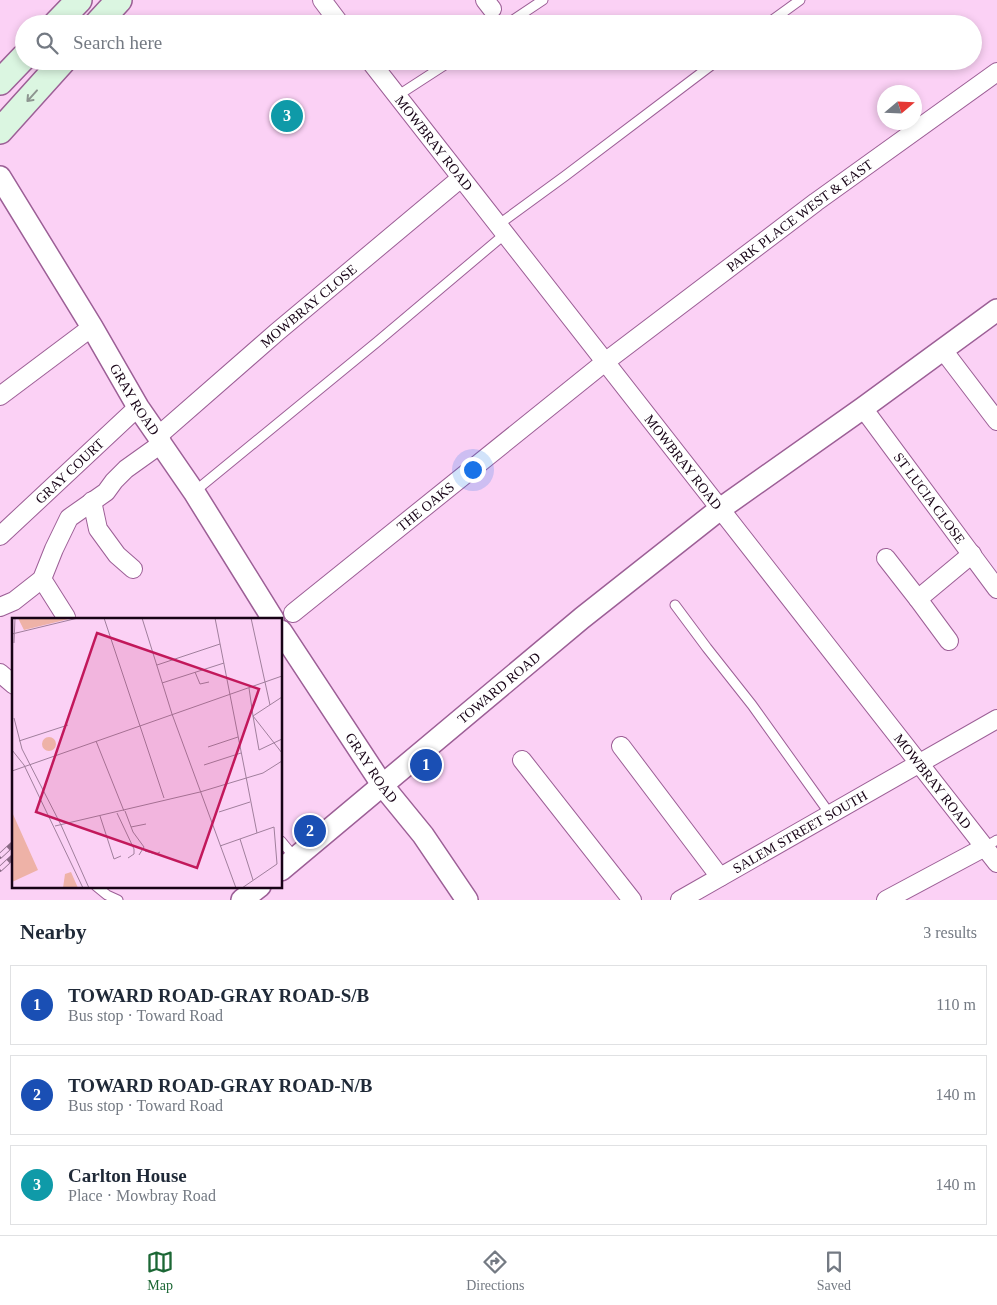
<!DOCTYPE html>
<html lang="en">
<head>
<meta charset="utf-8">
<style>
  body { margin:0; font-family:Georgia,serif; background:#f6f6f7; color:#1f2937 }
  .compass { position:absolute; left:877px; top:85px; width:45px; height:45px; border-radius:50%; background:#fff; box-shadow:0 2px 8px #0003; rotate:71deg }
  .you { position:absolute; left:472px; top:469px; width:18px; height:18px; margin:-12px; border:4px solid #fff; border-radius:50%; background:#1a73e8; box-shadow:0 0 0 8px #1a73e833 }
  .badge { display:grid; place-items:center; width:32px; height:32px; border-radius:50%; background:#1c6735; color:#fff; font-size:16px; font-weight:700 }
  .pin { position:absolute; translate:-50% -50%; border:2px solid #fff; box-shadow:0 1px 5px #0006 }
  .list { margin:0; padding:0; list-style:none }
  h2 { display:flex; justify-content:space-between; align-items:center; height:65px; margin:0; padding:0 20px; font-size:21px }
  h2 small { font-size:16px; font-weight:400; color:#747a83 }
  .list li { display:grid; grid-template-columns:32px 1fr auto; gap:15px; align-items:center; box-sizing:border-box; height:80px; margin:0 10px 10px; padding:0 10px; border:1px solid #e0e1e3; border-radius:0px }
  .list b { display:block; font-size:19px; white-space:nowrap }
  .list p { margin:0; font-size:16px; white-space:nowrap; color:#747a83 }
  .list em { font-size:16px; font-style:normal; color:#747a83 }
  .icon { flex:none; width:28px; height:28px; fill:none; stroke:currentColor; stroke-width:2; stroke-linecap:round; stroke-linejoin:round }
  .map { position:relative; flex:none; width:997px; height:900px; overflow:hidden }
  .search { position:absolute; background:#fff; box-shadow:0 2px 8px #0003; left:15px; right:15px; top:15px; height:55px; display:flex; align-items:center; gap:12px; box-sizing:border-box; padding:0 18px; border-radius:28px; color:#747a83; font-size:19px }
  .sheet { height:335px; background:#fff }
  nav { display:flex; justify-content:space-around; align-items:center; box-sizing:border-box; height:70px; border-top:1px solid #e0e1e3; background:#fff; font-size:14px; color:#747a83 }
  nav a { display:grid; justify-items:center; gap:2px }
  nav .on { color:#1c6735 }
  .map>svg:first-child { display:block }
</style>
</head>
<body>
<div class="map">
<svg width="997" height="900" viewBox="0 0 997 900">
  <rect width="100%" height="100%" fill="#fbd1f5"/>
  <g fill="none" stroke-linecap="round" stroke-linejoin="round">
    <defs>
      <g id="service">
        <path d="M507,24L543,0"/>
        <path d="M767,24L800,0"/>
        <path d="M397,96L451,61"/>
        <path d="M498,225L565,176L717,61"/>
        <path d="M194,492L377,342L505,234"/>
        <path d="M675,605L707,648L752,705L830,814"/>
        <path d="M281,841L296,859"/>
        <path d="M985,847L997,840"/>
        <path d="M96,886L107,895L118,900"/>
      </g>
      <g id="minor">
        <path d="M322,0L340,24"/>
        <path d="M485,0L492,9"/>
        <path id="s1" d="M370,61L997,863"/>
        <path d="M943,350L997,421"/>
        <path d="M0,396L92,327"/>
        <path id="s2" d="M863,408L997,589"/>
        <path id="s3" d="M158,436L277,332L461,178"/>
        <path d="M92,501L98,529L117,555L133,569"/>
        <path id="s4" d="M0,536L138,407"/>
        <path d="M886,558L918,599"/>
        <path d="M42,579L66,617"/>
        <path d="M0,607L14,601L42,579L54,549L69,518L106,492L114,481L126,469L161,444"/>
        <path id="s5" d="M293,613L605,362L816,202L997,72"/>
        <path d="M949,641L918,599L972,554"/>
        <path d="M0,673L14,685"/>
        <path d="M621,746L720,877"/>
        <path d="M522,760L632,900"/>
        <path id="s6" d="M680,900L997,719"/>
        <path d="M886,900L985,847"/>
      </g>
      <g id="tertiary">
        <path id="s7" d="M0,177L92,327L138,407L158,436L161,444L194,492L273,619"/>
        <path id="s8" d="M281,631L383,786L423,835L467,900"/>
        <path id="s9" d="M281,870L582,618L720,509L863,408L997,310"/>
        <path d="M242,900L260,886"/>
      </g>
      <g id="secondary">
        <path d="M56,24L79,0"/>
        <path d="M97,24L119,0"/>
        <path d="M0,82L24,57"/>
        <path d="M0,131L63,61"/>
      </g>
    </defs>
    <use href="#service" stroke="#9c5f96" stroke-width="11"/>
    <use href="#minor" stroke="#9c5f96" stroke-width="20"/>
    <use href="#tertiary" stroke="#9c5f96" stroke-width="24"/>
    <use href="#secondary" stroke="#9c5f96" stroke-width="28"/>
    <use href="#service" stroke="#fff" stroke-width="9"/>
    <use href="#minor" stroke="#fff" stroke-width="18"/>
    <use href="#tertiary" stroke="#fff" stroke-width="21"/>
    <use href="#secondary" stroke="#dbf6e1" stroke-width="25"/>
    <defs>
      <g id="rail">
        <path d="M0,856L14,843"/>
        <path d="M0,869L14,856"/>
      </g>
    </defs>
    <use href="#rail" stroke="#896a85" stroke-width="5.5"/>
    <use href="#rail" stroke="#fbd1f5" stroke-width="4" stroke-dasharray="11" stroke-linecap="butt"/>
  </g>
  <defs><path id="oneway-shaft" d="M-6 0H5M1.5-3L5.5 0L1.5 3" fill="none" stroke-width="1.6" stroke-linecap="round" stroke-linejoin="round" transform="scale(1.25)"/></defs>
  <use stroke="#8d9590" href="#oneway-shaft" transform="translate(32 96) rotate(132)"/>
  <g text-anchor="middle" stroke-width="5" stroke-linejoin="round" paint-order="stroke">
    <g font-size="14" fill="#170316" stroke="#fbd1f5">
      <text dy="5" stroke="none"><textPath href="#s1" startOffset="104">MOWBRAY ROAD</textPath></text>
      <text dy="5" stroke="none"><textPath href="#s5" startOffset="644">PARK PLACE WEST &amp; EAST</textPath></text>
      <text dy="5" stroke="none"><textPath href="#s3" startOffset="199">MOWBRAY CLOSE</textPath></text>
      <text dy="5" stroke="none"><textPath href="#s7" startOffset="260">GRAY ROAD</textPath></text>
      <text dy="5" stroke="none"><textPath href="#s1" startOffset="509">MOWBRAY ROAD</textPath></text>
      <text dy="5" stroke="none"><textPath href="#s4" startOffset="95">GRAY COURT</textPath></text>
      <text dy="5" stroke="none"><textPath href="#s2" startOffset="112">ST LUCIA CLOSE</textPath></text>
      <text dy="5" stroke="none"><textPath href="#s5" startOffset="170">THE OAKS</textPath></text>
      <text dy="5" stroke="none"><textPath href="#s9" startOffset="284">TOWARD ROAD</textPath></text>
      <text dy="5" stroke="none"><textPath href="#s8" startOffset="164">GRAY ROAD</textPath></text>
      <text dy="5" stroke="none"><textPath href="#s1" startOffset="914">MOWBRAY ROAD</textPath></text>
      <text dy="5" stroke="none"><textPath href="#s6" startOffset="138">SALEM STREET SOUTH</textPath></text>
    </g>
  </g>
  <g transform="translate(12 618)">
    <rect width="270" height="270" fill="#fbd1f5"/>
    <path d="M6,0H61L12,12ZM30 126a7 7 0 1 1 14 0a7 7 0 1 1-14 0ZM0,194L26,252L0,264ZM59,254L66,270H51L53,256Z" fill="#eeb2a7"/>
    <path fill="none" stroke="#a07f9c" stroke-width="1" d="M92,0L152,180M130,0L160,96L224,270M203,0L245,215M239,0L258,87M0,16L66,0M0,24V103M2,25L3,0M145,47L208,26M183,54L188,66L197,64M150,65L212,45M237,70L241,98L270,135M270,79L241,98L247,132L270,121M2,100L10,131L49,207L77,270M7,123L56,107M84,123L112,193M196,129L226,119M0,132L12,147L71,270M192,147L229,135M0,153L270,58M113,193L121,214L132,229L127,237M207,194L238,184M105,195L122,231V236L116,240M88,198L102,241L109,238M43,208L188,174L251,155L270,143M119,209L134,206M228,221L241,262M208,228L262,209L265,246M133,233L144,236L148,234M230,270L265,246"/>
    <path fill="#c2185b" fill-opacity="0.15" stroke="#c2185b" stroke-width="2.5" d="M85,15L247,71L185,250L24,194Z"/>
    <rect width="270" height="270" fill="none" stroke="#170316" stroke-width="2.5"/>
  </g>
</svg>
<svg class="compass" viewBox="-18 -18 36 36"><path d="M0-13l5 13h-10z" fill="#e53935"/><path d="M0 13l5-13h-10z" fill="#747a83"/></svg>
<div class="you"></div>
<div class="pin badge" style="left:426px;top:765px;background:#1a4fb4">1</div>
<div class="pin badge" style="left:310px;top:831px;background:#1a4fb4">2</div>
<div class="pin badge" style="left:287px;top:116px;background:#0f9aa8">3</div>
<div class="search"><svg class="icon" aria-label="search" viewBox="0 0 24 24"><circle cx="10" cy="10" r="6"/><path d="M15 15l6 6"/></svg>Search here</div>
</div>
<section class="sheet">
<h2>Nearby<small>3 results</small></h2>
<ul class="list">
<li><span class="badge" style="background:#1a4fb4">1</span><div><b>TOWARD ROAD-GRAY ROAD-S/B</b><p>Bus stop · Toward Road</p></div><em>110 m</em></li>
<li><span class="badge" style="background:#1a4fb4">2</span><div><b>TOWARD ROAD-GRAY ROAD-N/B</b><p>Bus stop · Toward Road</p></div><em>140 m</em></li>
<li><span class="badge" style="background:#0f9aa8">3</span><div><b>Carlton House</b><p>Place · Mowbray Road</p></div><em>140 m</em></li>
</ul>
</section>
<nav>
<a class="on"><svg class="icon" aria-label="map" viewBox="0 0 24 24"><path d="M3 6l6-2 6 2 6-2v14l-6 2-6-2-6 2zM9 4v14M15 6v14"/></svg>Map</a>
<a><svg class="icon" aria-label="directions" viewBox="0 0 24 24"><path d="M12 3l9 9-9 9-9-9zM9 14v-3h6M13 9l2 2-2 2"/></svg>Directions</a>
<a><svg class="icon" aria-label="saved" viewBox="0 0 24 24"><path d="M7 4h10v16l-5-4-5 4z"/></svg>Saved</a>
</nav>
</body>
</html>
